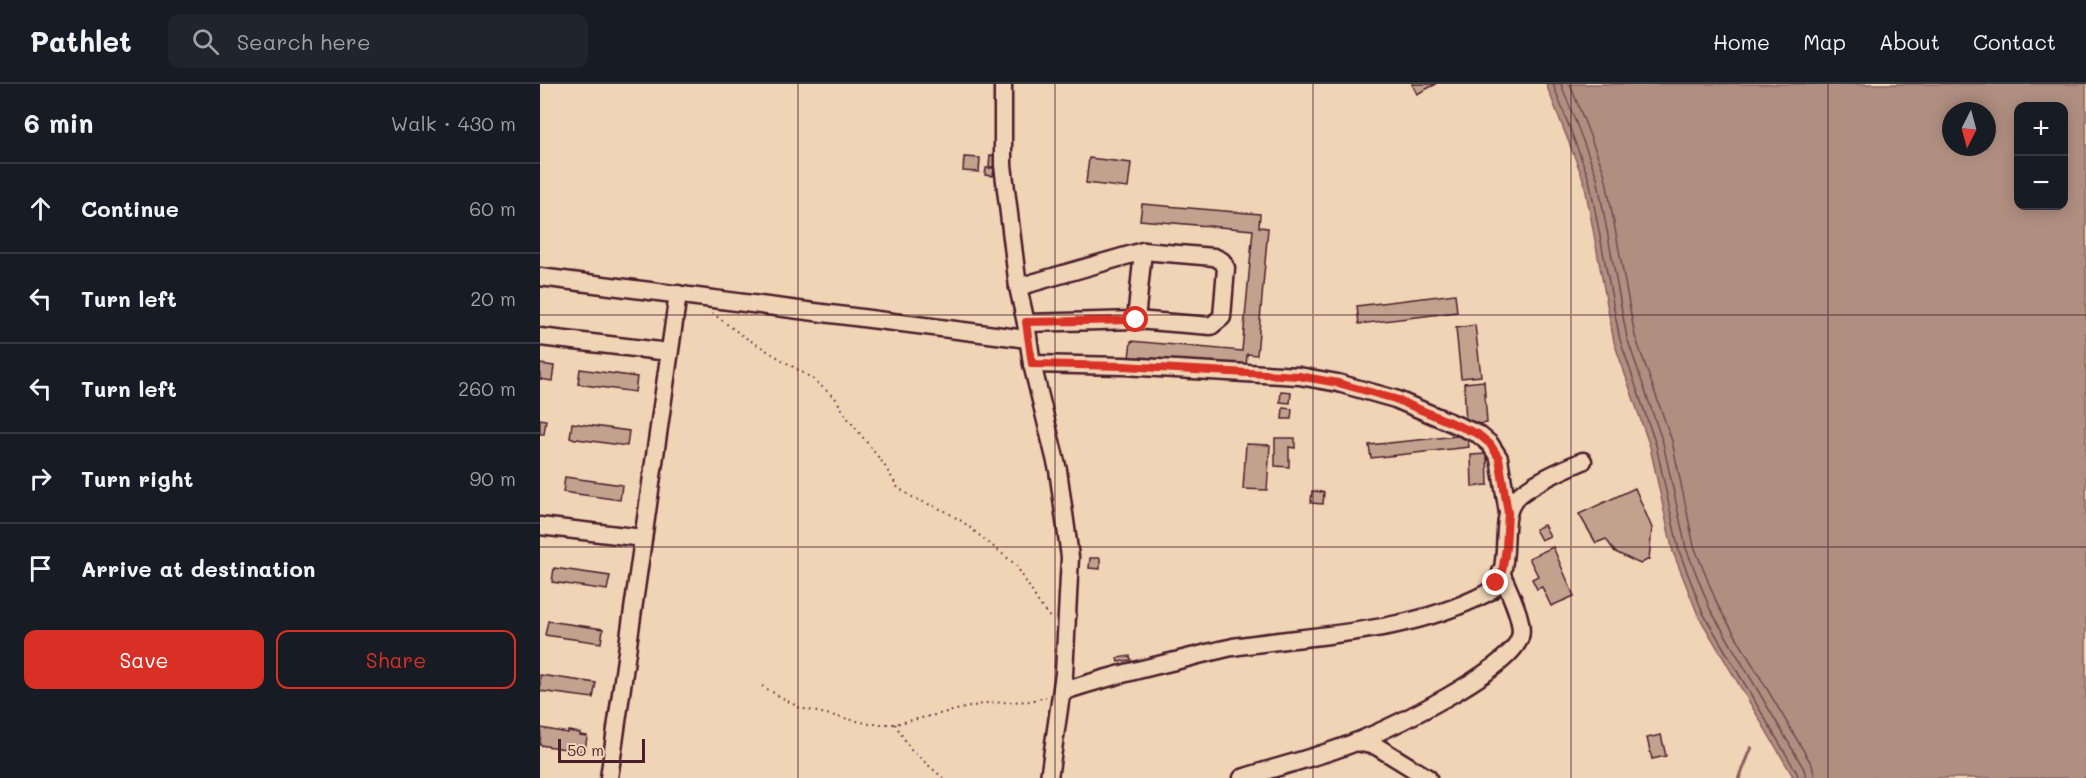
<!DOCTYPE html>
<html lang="en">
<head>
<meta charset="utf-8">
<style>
  body { margin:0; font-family:Mali,sans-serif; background:#20242c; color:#f1f3f6 }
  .controls { position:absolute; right:18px; top:18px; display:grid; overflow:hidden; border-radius:12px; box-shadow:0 3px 15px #0003 }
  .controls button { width:54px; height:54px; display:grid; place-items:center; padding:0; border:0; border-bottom:2px solid #363941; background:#171b24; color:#f1f3f6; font:30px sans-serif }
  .compass { position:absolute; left:1402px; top:18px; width:54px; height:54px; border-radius:50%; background:#171b24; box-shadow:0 3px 15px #0003; rotate:186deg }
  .scale { position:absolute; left:18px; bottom:15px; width:87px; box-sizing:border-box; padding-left:6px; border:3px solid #4a1f2b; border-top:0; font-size:16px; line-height:21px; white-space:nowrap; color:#4a1f2b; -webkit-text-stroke:4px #f0d4b6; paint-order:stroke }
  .stop { position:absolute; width:18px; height:18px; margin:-14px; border:4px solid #d93025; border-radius:50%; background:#fff }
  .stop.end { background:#d93025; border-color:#fff; box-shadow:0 2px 6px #0008 }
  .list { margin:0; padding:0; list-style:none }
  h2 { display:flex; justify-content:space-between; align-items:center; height:78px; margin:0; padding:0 24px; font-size:26px }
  h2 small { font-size:20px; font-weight:400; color:#9ea1a6 }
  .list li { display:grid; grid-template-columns:39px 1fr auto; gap:18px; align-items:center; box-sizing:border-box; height:90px; padding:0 24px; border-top:2px solid #363941 }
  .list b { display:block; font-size:22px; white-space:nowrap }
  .list em { font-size:20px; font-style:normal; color:#9ea1a6 }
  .actions { display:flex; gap:12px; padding:18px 24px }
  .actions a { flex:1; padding:14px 0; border:2px solid #d93025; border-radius:12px; text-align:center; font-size:21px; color:#d93025 }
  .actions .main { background:#d93025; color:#fff }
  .icon { flex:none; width:33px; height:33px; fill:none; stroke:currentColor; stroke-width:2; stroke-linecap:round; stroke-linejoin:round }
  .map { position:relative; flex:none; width:1546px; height:694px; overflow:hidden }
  header { display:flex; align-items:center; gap:36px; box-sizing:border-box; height:84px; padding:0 30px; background:#171b24; border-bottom:2px solid #363941 }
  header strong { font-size:28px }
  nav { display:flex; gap:33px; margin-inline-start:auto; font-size:21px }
  .search { width:420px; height:54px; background:#20242c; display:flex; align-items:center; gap:15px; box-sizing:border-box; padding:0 21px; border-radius:12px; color:#9ea1a6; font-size:22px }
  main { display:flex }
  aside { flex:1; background:#171b24 }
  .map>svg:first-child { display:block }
</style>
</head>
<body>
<header>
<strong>Pathlet</strong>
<div class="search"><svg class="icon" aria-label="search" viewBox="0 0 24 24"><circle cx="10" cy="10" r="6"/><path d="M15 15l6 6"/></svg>Search here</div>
<nav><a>Home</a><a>Map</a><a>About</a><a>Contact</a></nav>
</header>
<main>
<aside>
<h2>6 min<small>Walk · 430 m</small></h2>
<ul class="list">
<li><svg class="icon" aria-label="ahead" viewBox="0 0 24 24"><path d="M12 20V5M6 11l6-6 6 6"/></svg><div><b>Continue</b></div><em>60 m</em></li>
<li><svg class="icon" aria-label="left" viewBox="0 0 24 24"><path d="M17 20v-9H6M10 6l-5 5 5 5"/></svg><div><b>Turn left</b></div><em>20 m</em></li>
<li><svg class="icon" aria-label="left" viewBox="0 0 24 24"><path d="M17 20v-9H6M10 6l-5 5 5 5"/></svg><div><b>Turn left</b></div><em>260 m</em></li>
<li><svg class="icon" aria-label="right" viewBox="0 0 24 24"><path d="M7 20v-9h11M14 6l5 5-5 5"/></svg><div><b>Turn right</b></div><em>90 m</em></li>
<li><svg class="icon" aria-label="arrive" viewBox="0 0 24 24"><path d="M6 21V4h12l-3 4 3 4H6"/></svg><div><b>Arrive at destination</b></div></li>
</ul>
<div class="actions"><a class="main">Save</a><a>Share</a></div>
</aside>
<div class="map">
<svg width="1546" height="694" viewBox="0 0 1546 694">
  <rect width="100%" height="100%" fill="#f0d4b6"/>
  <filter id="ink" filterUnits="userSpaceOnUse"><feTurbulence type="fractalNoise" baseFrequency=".0167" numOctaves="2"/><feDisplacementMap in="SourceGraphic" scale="12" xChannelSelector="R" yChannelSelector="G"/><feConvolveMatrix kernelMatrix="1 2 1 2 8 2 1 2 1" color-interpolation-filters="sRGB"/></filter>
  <g filter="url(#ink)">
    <path fill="#b08f81" stroke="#87625f" stroke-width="1.5" fill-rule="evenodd" d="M1006,0H1546V694H1254L1158,531L1133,468L1110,363L1074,258L1044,97ZM1478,22H1524V122H1478ZM1411,27H1447V63H1411Z"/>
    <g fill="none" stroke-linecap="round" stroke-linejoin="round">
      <g stroke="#734c4d" stroke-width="1.5">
        <path d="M1013,0L1049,95L1080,256L1116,361L1139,467L1163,529L1257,689L1258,694"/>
        <path d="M1021,0L1057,93L1087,254L1123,359L1146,464L1170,525L1264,685L1266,694"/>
        <path d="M1030,0L1065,91L1095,252L1132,357L1154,462L1178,522L1272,681L1275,694"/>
      </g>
      <path stroke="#87625f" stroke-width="4" d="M1199,694L1211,664"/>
    </g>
    <g fill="#c2a28f" stroke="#4a1f2b" stroke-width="1.5">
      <path d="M872,0H896L877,10Z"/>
      <path d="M450,71L455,72L454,83H449Z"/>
      <path d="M424,73L440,74L439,88L423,87Z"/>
      <path d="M549,74L591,79L588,104L546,99Z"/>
      <path d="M446,84H454L453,92L445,91Z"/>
      <path d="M602,120L720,130L719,143L728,144L717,271L707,270L706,284L589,274L591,257L702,267L713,146L600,136Z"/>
      <path d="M915,210L917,228L819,240L817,222Z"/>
      <path d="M935,241L941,292L921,294L916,244Z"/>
      <path d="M0,280L14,282L12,297L0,295Z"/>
      <path d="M40,285L97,293L95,308L38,300Z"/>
      <path d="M944,297L947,339L926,341L924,299Z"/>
      <path d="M741,307L751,308L750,319L740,318Z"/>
      <path d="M743,324L752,325L751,335H742Z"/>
      <path d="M0,335L6,336L4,350H0Z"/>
      <path d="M32,339L89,347L87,362L30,354Z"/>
      <path d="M927,351L929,363L831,374L829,361Z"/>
      <path d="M735,354H755V364L749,363V383L735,382Z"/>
      <path d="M706,360L730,361L727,406L703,405Z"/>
      <path d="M947,370L948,401L932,402L931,371Z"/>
      <path d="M25,393L82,401L80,416L23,408Z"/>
      <path d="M1095,404L1112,444L1109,475L1100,480L1075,468L1066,455L1056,459L1039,430Z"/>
      <path d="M772,407L784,408L783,420L771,419Z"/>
      <path d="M1004,441L1010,452L1001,456L995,445Z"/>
      <path d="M1013,463L1034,512L1011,522L1002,503L997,505L992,495L998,492L989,474Z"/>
      <path d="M550,474H560V485L549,484Z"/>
      <path d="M14,484L70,492L67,506L12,498Z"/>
      <path d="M8,537L63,545L61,559L5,551Z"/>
      <path d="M590,572L591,576L578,578L577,574Z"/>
      <path d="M0,591L56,599L53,614L0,607Z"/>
      <path d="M1,644L28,649V647L40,649V651L47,652L45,668L0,661Z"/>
      <path d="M1121,651L1126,672L1112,675L1107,654Z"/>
    </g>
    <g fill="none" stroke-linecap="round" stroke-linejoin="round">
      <defs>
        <g id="minor">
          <path d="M463,0V81L478,203L486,239L492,280L518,386L530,473L524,590L509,694"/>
          <path d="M0,193L487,255"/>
          <path d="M478,203L603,167L674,173L682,177L686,184L682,233L671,242L596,236L486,239"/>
          <path d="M596,236L603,167"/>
          <path d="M0,253L129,268"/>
          <path d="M492,280L583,282L759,292L798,299L855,315L938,350L950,360L959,374L968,429"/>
          <path d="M0,442L103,454"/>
          <path d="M522,608C559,595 597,586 635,577C655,572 674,567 693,563C777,550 867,550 945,510C977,494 957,442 973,418C983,403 1026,384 1043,377"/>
          <path d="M815,658L836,662L888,694"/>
          <path d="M69,694L138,210"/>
          <path d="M702,694C739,682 779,673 816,658C850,644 970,587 980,553C985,537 967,504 961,488"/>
        </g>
      </defs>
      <use href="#minor" stroke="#4a1f2b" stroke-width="21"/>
      <g stroke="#4a1f2b" stroke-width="2" stroke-dasharray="1.5 4.5" stroke-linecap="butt">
        <path d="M172,229L203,252L273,295L296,315L306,332L343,379L358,404L374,414L405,427L423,438L476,481L500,521L512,536"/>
        <path d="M222,602L260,624L330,640H355L447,619L491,617L506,613"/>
        <path d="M355,640L371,666L403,694"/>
      </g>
      <use href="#minor" stroke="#f0d4b6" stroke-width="16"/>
    </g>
  </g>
  <g fill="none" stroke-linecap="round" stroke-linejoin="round" filter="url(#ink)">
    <path stroke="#d93025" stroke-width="8" d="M596,236L486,238L492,280L583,282L759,292L798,299L855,315L938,350L950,360L959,374L968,429L966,464L962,488L956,499"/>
  </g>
  <path fill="none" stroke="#4a1f2b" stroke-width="1.5" stroke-opacity="0.55" d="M258,0V694M515,0V694M773,0V694M1031,0V694M1288,0V694M0,231H1546M0,463H1546"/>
</svg>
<div class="controls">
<button>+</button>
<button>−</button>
</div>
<svg class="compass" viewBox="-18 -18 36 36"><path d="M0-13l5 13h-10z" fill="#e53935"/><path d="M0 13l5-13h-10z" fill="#9ea1a6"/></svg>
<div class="scale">50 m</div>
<div class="stop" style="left:596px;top:236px"></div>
<div class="stop end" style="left:956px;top:499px"></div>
</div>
</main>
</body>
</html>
